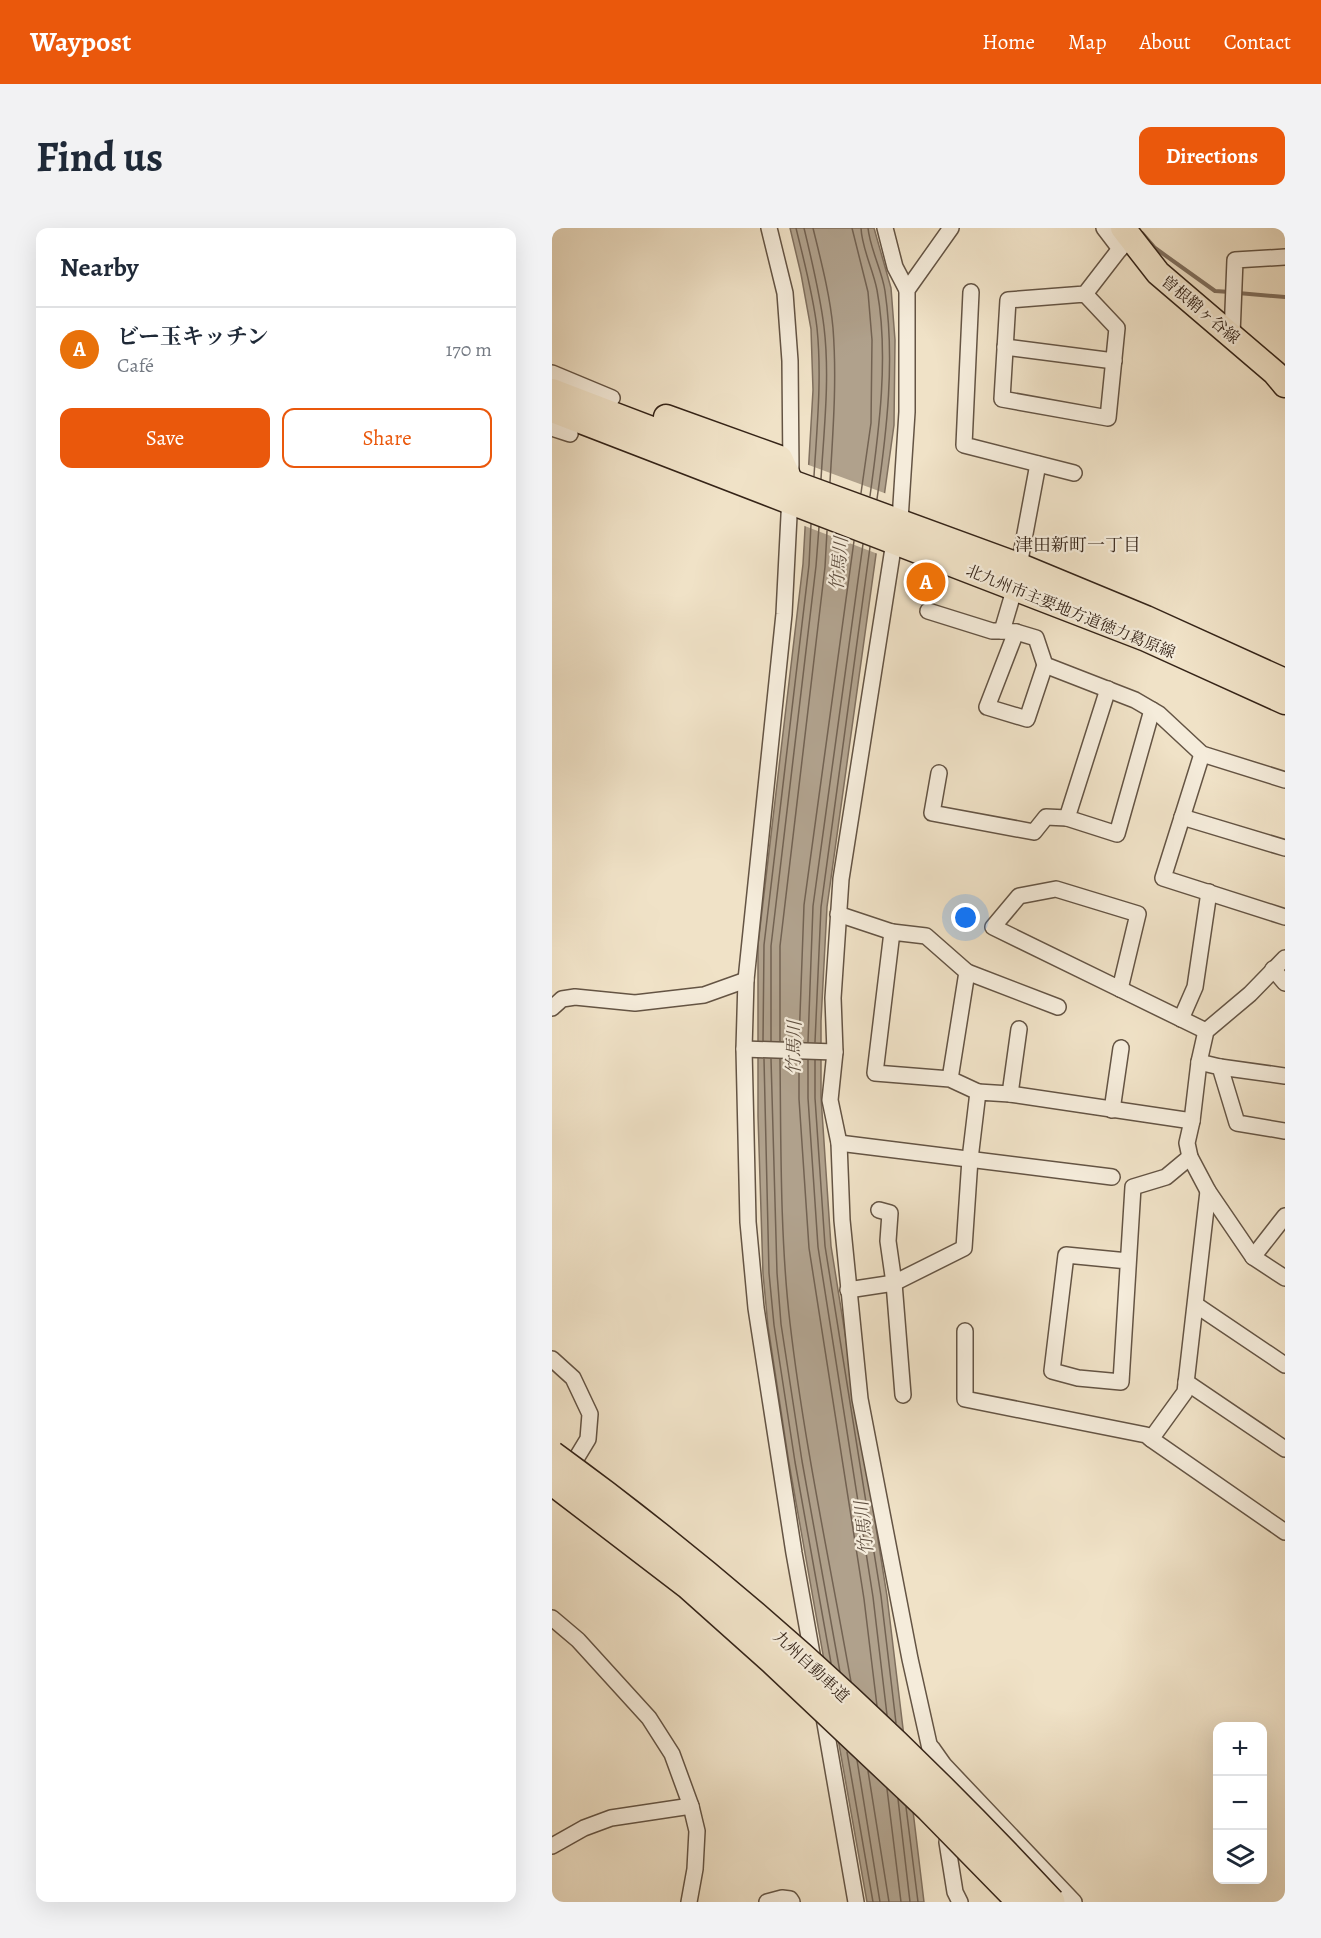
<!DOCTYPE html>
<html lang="en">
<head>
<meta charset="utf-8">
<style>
  body { margin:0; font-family:Alegreya,"Noto Serif JP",serif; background:#f2f2f3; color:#1f2937 }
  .controls { position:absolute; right:18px; bottom:18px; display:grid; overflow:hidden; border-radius:12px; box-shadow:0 6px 24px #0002 }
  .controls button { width:54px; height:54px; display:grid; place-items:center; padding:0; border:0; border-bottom:2px solid #e0e1e3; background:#fff; color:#1f2937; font:30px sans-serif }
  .you { position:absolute; left:414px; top:690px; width:21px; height:21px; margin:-15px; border:4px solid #fff; border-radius:50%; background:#1a73e8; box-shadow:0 0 0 9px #1a73e833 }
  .badge { display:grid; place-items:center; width:39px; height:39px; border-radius:50%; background:#ea580c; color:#fff; font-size:20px; font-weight:700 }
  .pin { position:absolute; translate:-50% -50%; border:3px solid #fff; box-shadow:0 2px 6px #0006 }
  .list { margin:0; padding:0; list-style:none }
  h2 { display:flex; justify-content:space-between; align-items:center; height:78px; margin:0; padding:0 24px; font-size:26px }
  h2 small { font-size:20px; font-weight:400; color:#747a83 }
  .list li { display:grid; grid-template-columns:39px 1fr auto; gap:18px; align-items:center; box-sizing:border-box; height:84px; padding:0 24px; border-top:2px solid #e0e1e3 }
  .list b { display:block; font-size:22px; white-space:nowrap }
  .list p { margin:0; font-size:20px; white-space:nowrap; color:#747a83 }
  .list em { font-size:20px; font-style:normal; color:#747a83 }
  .actions { display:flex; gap:12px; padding:18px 24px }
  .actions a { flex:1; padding:14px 0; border:2px solid #ea580c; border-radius:12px; text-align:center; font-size:21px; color:#ea580c }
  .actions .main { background:#ea580c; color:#fff }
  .icon { flex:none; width:33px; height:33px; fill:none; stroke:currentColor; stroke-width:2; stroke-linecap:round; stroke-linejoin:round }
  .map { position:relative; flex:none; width:733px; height:1674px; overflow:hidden; border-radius:12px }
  header { display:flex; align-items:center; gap:36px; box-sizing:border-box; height:84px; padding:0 30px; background:#ea580c; color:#fff }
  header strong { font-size:28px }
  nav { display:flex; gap:33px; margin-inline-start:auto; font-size:21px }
  .intro { display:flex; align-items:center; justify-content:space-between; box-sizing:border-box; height:144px; padding:0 36px }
  h1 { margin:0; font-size:42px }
  .button { padding:15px 27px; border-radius:12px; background:#ea580c; color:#fff; font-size:21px; font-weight:700 }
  main { display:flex; gap:36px; padding:0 36px }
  aside { flex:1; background:#fff; border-radius:12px; box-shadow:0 6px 24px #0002 }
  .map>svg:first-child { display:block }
</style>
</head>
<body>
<header>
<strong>Waypost</strong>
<nav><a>Home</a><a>Map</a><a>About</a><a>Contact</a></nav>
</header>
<div class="intro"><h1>Find us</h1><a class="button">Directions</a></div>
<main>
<aside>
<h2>Nearby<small></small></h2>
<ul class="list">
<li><span class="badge" style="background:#e8710a">A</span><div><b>ビー玉キッチン</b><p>Café</p></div><em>170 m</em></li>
</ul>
<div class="actions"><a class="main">Save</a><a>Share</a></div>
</aside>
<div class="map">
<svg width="733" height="1674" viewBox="0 0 733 1674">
  <rect width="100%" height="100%" fill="#f0e2c7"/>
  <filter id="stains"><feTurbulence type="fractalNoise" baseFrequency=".00333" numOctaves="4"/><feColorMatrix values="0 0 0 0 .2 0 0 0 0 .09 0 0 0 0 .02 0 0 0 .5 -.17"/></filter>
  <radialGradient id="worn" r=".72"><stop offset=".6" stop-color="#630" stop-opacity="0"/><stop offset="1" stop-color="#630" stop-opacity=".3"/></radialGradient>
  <path fill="#b0a18c" stroke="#7f6f5e" stroke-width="1.5" d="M238,0H322L339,60L343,112L342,197L275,679L269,793V869L279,1018L335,1368L372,1674H315L237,1235L216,1098L211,1046L206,888V717L251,336L261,162L259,101L249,46Z"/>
  <path fill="#f0e2c7" d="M254,236L335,266L326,326L250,297Z"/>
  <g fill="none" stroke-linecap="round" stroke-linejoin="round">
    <g stroke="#726252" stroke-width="1.5">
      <path d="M244,0C252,33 261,66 265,100C270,149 265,199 262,248"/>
      <path d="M252,0C260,33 268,66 272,99C278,149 272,201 269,251"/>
      <path d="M261,0C269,33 278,67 281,100C285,152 281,203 278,254"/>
      <path d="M300,0L316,64L320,112L319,195L309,265"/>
      <path d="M309,0C310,21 321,41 325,62C337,127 327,203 318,268"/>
      <path d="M316,0C318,21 330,42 333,63C343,132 335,202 325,271"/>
      <path d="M211,813L212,717L257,337L259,296"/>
      <path d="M219,813V718L264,338L267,299"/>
      <path d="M228,813V718L273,339L275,303"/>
      <path d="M247,814L252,677L302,313"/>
      <path d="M256,814L261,678L311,316"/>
      <path d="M263,814L269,679L318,319"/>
      <path d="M212,831L217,1045L222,1097L243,1234L279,1435"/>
      <path d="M219,831L225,1045L229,1096L250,1233L288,1444"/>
      <path d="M228,831C229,917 228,1010 238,1095C252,1215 278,1335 299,1454"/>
      <path d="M247,832V871L257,1020L312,1371L325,1478"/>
      <path d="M256,832V870L266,1019L321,1369L335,1487"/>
      <path d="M263,832V870L273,1018L329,1368L344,1495"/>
      <path d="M295,1524L321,1674"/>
      <path d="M305,1532L328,1674"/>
      <path d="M316,1543L337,1674"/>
      <path d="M335,1561L349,1674"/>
      <path d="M346,1571L358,1674"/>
      <path d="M354,1579L366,1674"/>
    </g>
    <g stroke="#7f6f5e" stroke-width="4">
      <path d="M590,5L603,20L663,63L678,64"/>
      <path d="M686,65L733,69"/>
    </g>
    <defs>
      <g id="minor">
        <path d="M217,0L233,65L238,133L239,244"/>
        <path d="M333,0L343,39L355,62"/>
        <path d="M552,0L568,21"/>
        <path d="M419,64L412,217L522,245"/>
        <path d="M533,66L565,100L556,190L450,171L456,72L533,66L577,9"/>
        <path d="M680,107L683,32L733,29"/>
        <path d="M453,119L562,133"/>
        <path d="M0,145L60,170"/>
        <path d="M0,200L18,206"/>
        <path d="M486,236L463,359L450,403L464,404L484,410L493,437L583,472L607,486L650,526L733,552"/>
        <path d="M238,268L232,386L194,752L192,821L196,994L204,1080L242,1325L262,1437"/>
        <path d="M376,383L440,403H450"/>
        <path d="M464,404L435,479L475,491L493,437"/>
        <path d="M556,461L515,590L565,606L600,482"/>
        <path d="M650,526L611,650L733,689"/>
        <path d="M387,545L380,585L482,604L494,589L515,590"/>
        <path d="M630,589L733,620"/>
        <path d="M504,661L586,686L568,761L441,699L467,668Z"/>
        <path d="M286,686L340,704"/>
        <path d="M733,730L698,766L654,803L647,834L640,893L635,915L638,929L656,963L701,1029L733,1050"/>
        <path d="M721,741L733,755"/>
        <path d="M415,744L506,779"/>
        <path d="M568,761L654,803"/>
        <path d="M0,780L10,771L23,769L83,775L152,767L194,752"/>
        <path d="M629,791L643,759L657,664"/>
        <path d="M192,821L283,824"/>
        <path d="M647,834L668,839L685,895L733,903"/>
        <path d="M668,839L733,848"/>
        <path d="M398,851L415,744L374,708L340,704L323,845L398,851L426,864"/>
        <path d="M458,866L467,801"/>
        <path d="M560,882L569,820"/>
        <path d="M287,915L560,949"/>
        <path d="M656,963L633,1164L599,1211L733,1304"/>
        <path d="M327,982L338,985L336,1013L342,1055L351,1167"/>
        <path d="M701,1029L733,988"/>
        <path d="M576,1033L514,1027L500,1143L526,1150L569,1154L581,959L614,949L638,929"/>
        <path d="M296,1062L342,1055L412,1020L418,931L426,864L458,866L640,893"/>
        <path d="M644,1077L733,1137"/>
        <path d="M413,1103V1171L594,1207L599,1211"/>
        <path d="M0,1131L21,1150L38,1186L36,1211L16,1244"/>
        <path d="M634,1154L733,1221"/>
        <path d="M0,1390L26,1412L97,1490L120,1526L139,1578L145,1603L143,1641L137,1674"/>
        <path d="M271,1484L304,1674"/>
        <path d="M380,1520L392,1537L522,1674"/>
        <path d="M381,1534L358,1431L308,1171L290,992L287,915L278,872L283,824L281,770L289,651L342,314L348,292L355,184V62L399,0"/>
        <path d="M395,1614L403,1664L408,1674"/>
        <path d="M0,1618L32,1600L59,1590L139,1578"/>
        <path d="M215,1674L230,1670L238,1671L240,1674"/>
      </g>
      <g id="primary">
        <path d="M571,0L606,45L723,145L733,157"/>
        <path d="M0,163L239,254L466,337L594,390L733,453"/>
        <path d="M0,182L594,411L733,474"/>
        <path d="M114,189L228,230L239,254"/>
      </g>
    </defs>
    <use href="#minor" stroke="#645444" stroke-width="18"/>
    <use href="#primary" stroke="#352418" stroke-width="27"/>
    <use href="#minor" stroke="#f5ecdb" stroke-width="15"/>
    <use href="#primary" stroke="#f0e2c7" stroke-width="24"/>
    <defs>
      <g id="motorway-bridge">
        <path d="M0,1227C181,1358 347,1510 499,1674"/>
        <path d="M0,1253L136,1357L220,1432L377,1580L469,1674"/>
      </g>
    </defs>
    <use href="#motorway-bridge" stroke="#352418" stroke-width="30" stroke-linecap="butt"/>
    <use href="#motorway-bridge" stroke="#f0e2c7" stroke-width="27"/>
  </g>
  <g text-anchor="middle" stroke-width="4.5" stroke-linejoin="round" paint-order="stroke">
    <g font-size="16" fill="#352418" stroke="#f5ecdb">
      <text transform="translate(649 81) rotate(40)" y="6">曽根鞘ヶ谷線</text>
      <text transform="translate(519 383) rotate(22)" y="6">北九州市主要地方道徳力葛原線</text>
      <text transform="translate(260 1438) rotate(43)" y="6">九州自動車道</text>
    </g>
    <g font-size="18" fill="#352418" stroke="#f5ecdb">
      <text x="526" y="323">津田新町一丁目</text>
    </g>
    <g font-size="18" font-style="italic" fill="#605041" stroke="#f5ecdb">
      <text transform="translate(287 336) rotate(-85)" y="6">竹馬川</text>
      <text transform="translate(242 820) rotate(-89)" y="6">竹馬川</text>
      <text transform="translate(312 1300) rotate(-96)" y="6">竹馬川</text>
    </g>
  </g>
  <rect width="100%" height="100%" filter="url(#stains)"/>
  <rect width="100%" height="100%" fill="url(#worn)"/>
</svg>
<div class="controls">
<button>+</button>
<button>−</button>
<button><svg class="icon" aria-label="layers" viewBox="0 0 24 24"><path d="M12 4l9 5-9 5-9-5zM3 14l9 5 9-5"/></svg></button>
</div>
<div class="you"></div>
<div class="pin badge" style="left:374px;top:354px;background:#e8710a">A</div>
</div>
</main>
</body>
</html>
